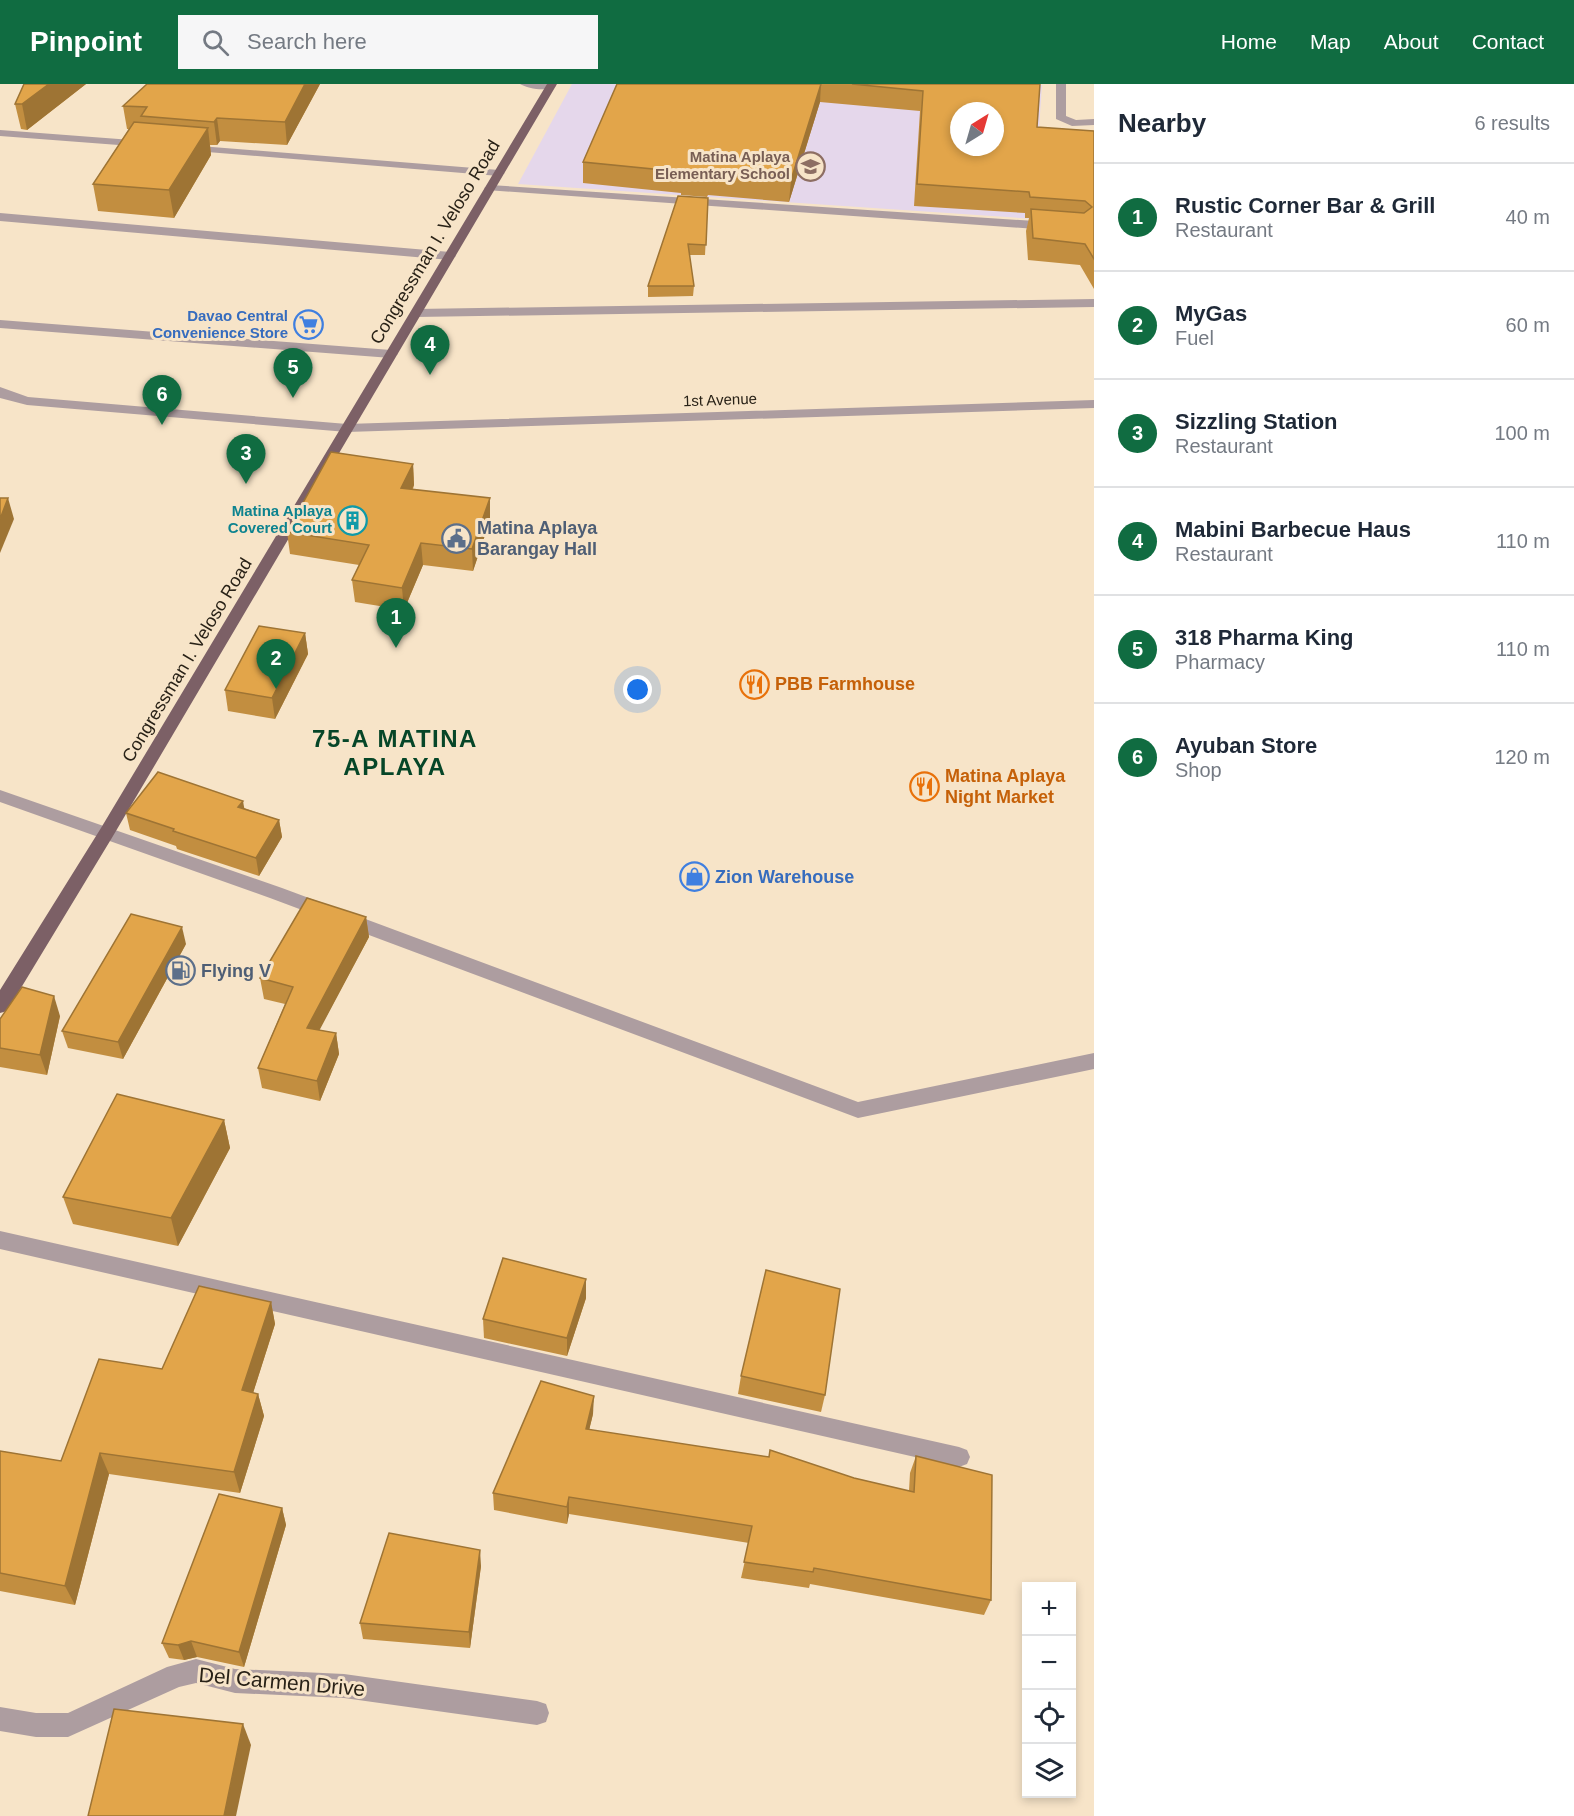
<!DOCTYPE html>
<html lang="en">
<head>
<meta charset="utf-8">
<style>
  body { margin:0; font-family:Arial,sans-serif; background:#f6f6f7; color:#1f2937 }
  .controls { position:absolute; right:18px; bottom:18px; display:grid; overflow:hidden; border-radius:0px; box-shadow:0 3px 9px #0003 }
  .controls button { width:54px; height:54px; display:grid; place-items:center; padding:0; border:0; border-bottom:2px solid #e0e1e3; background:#fff; color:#1f2937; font:30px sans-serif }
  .compass { position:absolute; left:950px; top:18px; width:54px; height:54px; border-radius:50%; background:#fff; box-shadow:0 3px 9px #0003; rotate:37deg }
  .you { position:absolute; left:638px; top:606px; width:21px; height:21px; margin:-15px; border:4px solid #fff; border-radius:50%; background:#1a73e8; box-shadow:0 0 0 9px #1a73e833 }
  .badge { display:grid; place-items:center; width:39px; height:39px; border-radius:50%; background:#106c41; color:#fff; font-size:20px; font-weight:700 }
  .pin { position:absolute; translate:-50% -50px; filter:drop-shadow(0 2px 3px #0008) }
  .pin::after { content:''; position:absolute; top:32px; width:21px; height:18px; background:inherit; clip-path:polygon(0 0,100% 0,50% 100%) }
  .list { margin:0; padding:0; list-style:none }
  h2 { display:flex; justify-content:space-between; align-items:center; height:78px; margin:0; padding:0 24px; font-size:26px }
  h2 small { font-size:20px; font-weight:400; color:#747a83 }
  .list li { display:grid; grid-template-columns:39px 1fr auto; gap:18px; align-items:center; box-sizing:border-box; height:108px; padding:0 24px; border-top:2px solid #e0e1e3 }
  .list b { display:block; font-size:22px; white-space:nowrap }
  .list p { margin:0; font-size:20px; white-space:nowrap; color:#747a83 }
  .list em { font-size:20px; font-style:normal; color:#747a83 }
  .icon { flex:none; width:33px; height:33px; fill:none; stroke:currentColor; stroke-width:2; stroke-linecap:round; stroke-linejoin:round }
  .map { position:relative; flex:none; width:1094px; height:1732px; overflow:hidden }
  header { display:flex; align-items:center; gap:36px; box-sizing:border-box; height:84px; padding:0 30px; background:#106c41; color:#fff }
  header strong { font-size:28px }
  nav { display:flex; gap:33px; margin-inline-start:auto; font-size:21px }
  .search { width:420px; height:54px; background:#f6f6f7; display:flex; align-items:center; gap:15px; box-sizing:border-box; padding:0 21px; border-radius:0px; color:#747a83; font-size:22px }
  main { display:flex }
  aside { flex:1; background:#fff }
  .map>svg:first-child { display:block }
</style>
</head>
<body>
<header>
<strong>Pinpoint</strong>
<div class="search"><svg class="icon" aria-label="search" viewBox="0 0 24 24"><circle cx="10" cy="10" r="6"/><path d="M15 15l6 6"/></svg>Search here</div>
<nav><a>Home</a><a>Map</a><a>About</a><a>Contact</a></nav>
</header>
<main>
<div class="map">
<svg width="1094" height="1732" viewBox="0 0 1094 1732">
  <rect width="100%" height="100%" fill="#f7e4c8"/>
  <path fill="#e5d7eb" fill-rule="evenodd" d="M572,0L1042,1L1038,60L1094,139L518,100ZM959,27H995V63H959Z"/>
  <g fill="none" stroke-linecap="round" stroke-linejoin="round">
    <g fill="#ad9da0" fill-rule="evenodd">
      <path d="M520,0H555L556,2C548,8 528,5 520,0Z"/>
      <path d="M1056,0H1066V32L1076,36L1094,35V41L1072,42L1056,35Z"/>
      <path d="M0,46L145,57L151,60L145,63L0,52Z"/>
      <path d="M187,61L499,86L505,89L499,92L183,66L181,64Z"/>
      <path d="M490,101L1050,138L1056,142L1050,146L486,106L484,104Z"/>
      <path d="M0,129L450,168L456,172L450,176L0,137Z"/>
      <path d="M1094,215V223L416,233L410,229L416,225Z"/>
      <path d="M0,236L391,266L398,270L391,274L0,244Z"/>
      <path d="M0,303L28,313L347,340L1094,316V324L347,348L27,321L0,314Z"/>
      <path d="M0,706L282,804L858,1018L1094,969V985L858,1034L270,814L0,718Z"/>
      <path d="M0,1147L959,1363L967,1366L970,1373L967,1380L959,1383L0,1165Z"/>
      <path d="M196,1575L235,1585L344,1590L537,1617L546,1620L549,1629L546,1638L537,1641L344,1614L235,1609L196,1599L179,1603L68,1653H36L0,1647V1623L36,1629H68L167,1583Z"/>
    </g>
    <path fill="#7c6066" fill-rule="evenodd" d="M547,0H557L113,752L7,927L0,929V906L101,744Z"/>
  </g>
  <g fill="#c28e40">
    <path d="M21,0H86L27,46L21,45L15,20L24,0Z"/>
    <path d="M147,0H320L287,61L220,57L217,61H210L211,71L174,134L98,127L93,100L129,45H127L123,22Z"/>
    <path d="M617,0H1040L1037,43L1094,47V205L1080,181L1028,176L1026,147L1029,134H1025V129L914,122L920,27L820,18L789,118L708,111L707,113L681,111V109L583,99V78Z"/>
    <path d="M708,114L705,171H689L694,202L693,212L648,213V202Z"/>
    <path d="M413,380L414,401L413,405L490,436L473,487L423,481L404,526L355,518L352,496L359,481L290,470L287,448Z"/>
    <path d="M305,549L308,570L275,635L228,627L225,606Z"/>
    <path d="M244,724L279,736L282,753L259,792L177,765L176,762L130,746L126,729Z"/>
    <path d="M366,833L369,853L319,946L336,949L339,970L320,1017L262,1004L258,984L285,920L264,915L260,894Z"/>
    <path d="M186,860L123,975L68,964L62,947Z"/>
    <path d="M60,932L47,991L0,983V935Z"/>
    <path d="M224,1036L230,1064L178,1162L73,1140L63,1113Z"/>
    <path d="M586,1195V1214L567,1272L484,1254L483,1235Z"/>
    <path d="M271,1218L275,1240L253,1309L258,1310L264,1332L240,1409L109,1390L75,1521L0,1507V1367L61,1377L162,1285Z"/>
    <path d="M741,1292L825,1311L821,1328L738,1310Z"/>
    <path d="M593,1330L589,1346L854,1394L909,1407L910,1389L916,1372L991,1516L984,1531L810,1500L809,1504L741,1494L749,1459L569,1430L567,1440L494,1426L493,1409Z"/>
    <path d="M282,1424L286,1441L244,1583L197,1573L184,1576L169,1574L162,1559Z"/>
    <path d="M481,1482L470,1564L363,1555L360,1539Z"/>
  </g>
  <g fill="#9e7434">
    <path d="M49,0H86L27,46L22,20Z"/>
    <path d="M305,0H320L287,61L285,38Z"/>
    <path d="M821,0L820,18L789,118L791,96Z"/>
    <path d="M217,34L220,57L217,61L214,38Z"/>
    <path d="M208,44L211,71L174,134L169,106Z"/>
    <path d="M413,380L414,401L402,425L401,404Z"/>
    <path d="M8,414L14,435L0,469V435Z"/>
    <path d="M490,414V436L473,487L472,465Z"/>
    <path d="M421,459L423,481L404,526L402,504Z"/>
    <path d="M305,549L308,570L275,635L272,614Z"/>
    <path d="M243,717L246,734L238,723Z"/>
    <path d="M279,736L282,753L259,792L256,774Z"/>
    <path d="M366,833L369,853L310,964L307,944Z"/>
    <path d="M182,843L186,860L123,975L118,958Z"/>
    <path d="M54,912L60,932L47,991L40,971Z"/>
    <path d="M336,949L339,970L320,1017L317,997Z"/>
    <path d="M224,1036L230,1064L178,1162L171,1134Z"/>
    <path d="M586,1195V1214L567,1272V1254Z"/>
    <path d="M271,1218L275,1240L247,1328L242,1306Z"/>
    <path d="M258,1310L264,1332L240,1409L234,1388Z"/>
    <path d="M594,1312L593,1330L585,1363L586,1345Z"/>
    <path d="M100,1369L109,1390L75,1521L65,1502Z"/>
    <path d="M569,1413V1430L567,1440V1423Z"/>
    <path d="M282,1424L286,1441L244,1583L239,1568Z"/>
    <path d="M480,1466L481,1482L470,1564L469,1548Z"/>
    <path d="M191,1557L197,1573L184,1576L178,1561Z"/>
    <path d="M243,1640L251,1661L236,1732H224Z"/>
  </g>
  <g fill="#e2a54a" stroke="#9e7434" stroke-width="1.5" fill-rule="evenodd">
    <path d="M24,0H49L22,20H15Z"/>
    <path d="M147,0H305L285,38L217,34L214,38L141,32L147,23L123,22Z"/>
    <path d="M617,0H821L791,96L709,90V92L683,90V88L583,78Z"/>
    <path d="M852,0H1040L1037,43L1094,47V175L1085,160L1033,154L1031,125L1084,129L1092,123L1085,117L1030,113L1029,108L917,100L923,7ZM959,27H995V63H959Z"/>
    <path d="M134,38L208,44L169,106L93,100Z"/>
    <path d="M678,112L708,114L706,161L688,160L694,202H648Z"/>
    <path d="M331,368L413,380L401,404L490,414L472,465L421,459L402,504L352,496L369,461L287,448Z"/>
    <path d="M0,414H8L0,435Z"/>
    <path d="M259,542L305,549L272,614L225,606Z"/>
    <path d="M158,688L243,717L238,723L279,736L256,774L173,747L174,745L126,729Z"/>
    <path d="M307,814L366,833L307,944L336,949L317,997L258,984L293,903L260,894Z"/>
    <path d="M131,830L182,843L118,958L62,947Z"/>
    <path d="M22,903L54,912L40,971L0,964V935Z"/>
    <path d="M117,1010L224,1036L171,1134L63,1113Z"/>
    <path d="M503,1174L586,1195L567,1254L483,1235Z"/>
    <path d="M766,1186L840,1205L825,1311L741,1292Z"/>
    <path d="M199,1202L271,1218L242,1306L258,1310L234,1388L100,1369L65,1502L0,1489V1367L61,1377L99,1275L162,1285Z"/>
    <path d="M541,1297L594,1312L586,1345L769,1373L770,1366L854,1394L914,1408L916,1372L992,1391L991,1516L814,1484L813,1488L744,1478L752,1442L569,1413L567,1423L493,1409Z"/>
    <path d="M219,1410L282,1424L239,1568L191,1557L178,1561L162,1559Z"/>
    <path d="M389,1449L480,1466L469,1548L360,1539Z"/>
    <path d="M114,1625L243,1640L224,1732H88Z"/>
  </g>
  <defs>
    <symbol id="school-ring" viewBox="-11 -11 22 22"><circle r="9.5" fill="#f7e4c8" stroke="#8d6e63" stroke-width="1.5"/><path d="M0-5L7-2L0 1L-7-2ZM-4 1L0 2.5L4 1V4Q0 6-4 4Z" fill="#8d6e63"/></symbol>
    <symbol id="supermarket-ring" viewBox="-11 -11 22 22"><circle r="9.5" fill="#f7e4c8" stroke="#3f7fe0" stroke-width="1.5"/><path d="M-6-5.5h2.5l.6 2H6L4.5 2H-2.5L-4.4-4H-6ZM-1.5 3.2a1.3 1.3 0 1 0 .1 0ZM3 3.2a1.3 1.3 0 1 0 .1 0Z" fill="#3f7fe0"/></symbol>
    <symbol id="building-ring" viewBox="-11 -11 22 22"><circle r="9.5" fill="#f7e4c8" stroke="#0f9aa8" stroke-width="1.5"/><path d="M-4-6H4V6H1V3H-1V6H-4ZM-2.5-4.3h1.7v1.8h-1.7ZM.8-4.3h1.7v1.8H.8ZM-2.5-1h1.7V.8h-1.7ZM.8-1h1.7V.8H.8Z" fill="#0f9aa8"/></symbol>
    <symbol id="civic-ring" viewBox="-11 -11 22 22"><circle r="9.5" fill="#f7e4c8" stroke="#5c6f8a" stroke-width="1.5"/><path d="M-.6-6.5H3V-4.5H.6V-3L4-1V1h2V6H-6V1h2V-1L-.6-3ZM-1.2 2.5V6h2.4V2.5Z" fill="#5c6f8a"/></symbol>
    <symbol id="restaurant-ring" viewBox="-11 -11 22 22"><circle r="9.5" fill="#f7e4c8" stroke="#e8710a" stroke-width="1.5"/><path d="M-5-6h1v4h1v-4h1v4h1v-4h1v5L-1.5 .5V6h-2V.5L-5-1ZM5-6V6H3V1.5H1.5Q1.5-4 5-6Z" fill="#e8710a"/></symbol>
    <symbol id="shop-ring" viewBox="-11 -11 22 22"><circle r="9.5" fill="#f7e4c8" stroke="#3f7fe0" stroke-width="1.5"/><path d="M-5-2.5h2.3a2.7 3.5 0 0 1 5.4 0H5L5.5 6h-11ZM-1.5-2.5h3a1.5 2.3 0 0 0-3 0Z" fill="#3f7fe0"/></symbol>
    <symbol id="fuel-ring" viewBox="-11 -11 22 22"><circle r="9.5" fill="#f7e4c8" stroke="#5c6f8a" stroke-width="1.5"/><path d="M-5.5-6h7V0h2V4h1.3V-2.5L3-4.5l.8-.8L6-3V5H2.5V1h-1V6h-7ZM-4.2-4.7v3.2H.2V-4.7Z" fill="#5c6f8a"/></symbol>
  </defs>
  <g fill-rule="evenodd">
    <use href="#school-ring" x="794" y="66" width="33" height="33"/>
    <use href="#supermarket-ring" x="292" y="224" width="33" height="33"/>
    <use href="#building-ring" x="336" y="420" width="33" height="33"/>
    <use href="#civic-ring" x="440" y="438" width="33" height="33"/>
    <use href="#restaurant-ring" x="738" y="584" width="33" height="33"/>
    <use href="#restaurant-ring" x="908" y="686" width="33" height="33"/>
    <use href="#shop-ring" x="678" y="776" width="33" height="33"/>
    <use href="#fuel-ring" x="164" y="870" width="33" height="33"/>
  </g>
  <g text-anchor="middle" stroke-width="6" stroke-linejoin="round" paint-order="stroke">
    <g font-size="15" font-weight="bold" fill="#785e54" stroke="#f7e4c8" text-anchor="end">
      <text x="790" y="78">Matina Aplaya<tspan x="790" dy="17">Elementary School</tspan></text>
    </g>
    <g font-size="15" font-weight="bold" fill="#366cbe" stroke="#f7e4c8" text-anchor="end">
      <text x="288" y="237">Davao Central<tspan x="288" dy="17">Convenience Store</tspan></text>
    </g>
    <g font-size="15" fill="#292217" stroke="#f7e4c8">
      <text transform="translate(720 316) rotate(-2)" y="5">1st Avenue</text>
    </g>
    <g font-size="15" font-weight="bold" fill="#0d838f" stroke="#f7e4c8" text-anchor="end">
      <text x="332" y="432">Matina Aplaya<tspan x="332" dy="17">Covered Court</tspan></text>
    </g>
    <g font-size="18" fill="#292217" stroke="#f7e4c8">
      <text transform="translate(435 158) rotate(-59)" y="6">Congressman I. Veloso Road</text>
      <text transform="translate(187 576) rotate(-59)" y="6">Congressman I. Veloso Road</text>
    </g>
    <g font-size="18" font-weight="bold" fill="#4e5e75" stroke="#f7e4c8" text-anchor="start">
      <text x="477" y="450">Matina Aplaya<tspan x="477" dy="21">Barangay Hall</tspan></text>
      <text x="201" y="893">Flying V</text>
    </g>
    <g font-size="18" font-weight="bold" fill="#c56008" stroke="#f7e4c8" text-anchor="start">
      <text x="775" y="606">PBB Farmhouse</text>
      <text x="945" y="698">Matina Aplaya<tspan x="945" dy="21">Night Market</tspan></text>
    </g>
    <g font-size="18" font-weight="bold" fill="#366cbe" stroke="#f7e4c8" text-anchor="start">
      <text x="715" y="799">Zion Warehouse</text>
    </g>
    <g font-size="21" fill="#292217" stroke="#f7e4c8">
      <text transform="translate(282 1598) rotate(5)" y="7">Del Carmen Drive</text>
    </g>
    <g font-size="24" font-weight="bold" letter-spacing="1.5" fill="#064628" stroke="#f7e4c8">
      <text x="395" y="663">75-A MATINA<tspan x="395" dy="28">APLAYA</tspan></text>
    </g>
  </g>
</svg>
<div class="controls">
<button>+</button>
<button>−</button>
<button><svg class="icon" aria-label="locate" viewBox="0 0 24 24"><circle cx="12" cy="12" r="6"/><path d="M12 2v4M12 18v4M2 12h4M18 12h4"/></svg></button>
<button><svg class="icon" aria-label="layers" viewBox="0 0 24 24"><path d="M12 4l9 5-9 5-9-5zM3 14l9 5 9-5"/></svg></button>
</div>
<svg class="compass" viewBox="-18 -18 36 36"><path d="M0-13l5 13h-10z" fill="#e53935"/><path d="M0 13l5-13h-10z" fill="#747a83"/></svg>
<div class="you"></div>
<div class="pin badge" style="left:396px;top:564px">1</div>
<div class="pin badge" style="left:276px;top:605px">2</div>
<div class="pin badge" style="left:246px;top:400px">3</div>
<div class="pin badge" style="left:430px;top:291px">4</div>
<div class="pin badge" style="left:293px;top:314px">5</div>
<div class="pin badge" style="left:162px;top:341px">6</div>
</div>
<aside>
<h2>Nearby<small>6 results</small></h2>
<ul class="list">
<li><span class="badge">1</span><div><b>Rustic Corner Bar &amp; Grill</b><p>Restaurant</p></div><em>40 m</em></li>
<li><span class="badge">2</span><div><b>MyGas</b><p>Fuel</p></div><em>60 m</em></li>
<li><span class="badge">3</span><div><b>Sizzling Station</b><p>Restaurant</p></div><em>100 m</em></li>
<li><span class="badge">4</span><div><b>Mabini Barbecue Haus</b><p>Restaurant</p></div><em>110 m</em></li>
<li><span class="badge">5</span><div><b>318 Pharma King</b><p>Pharmacy</p></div><em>110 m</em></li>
<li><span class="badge">6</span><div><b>Ayuban Store</b><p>Shop</p></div><em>120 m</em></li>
</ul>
</aside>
</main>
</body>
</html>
